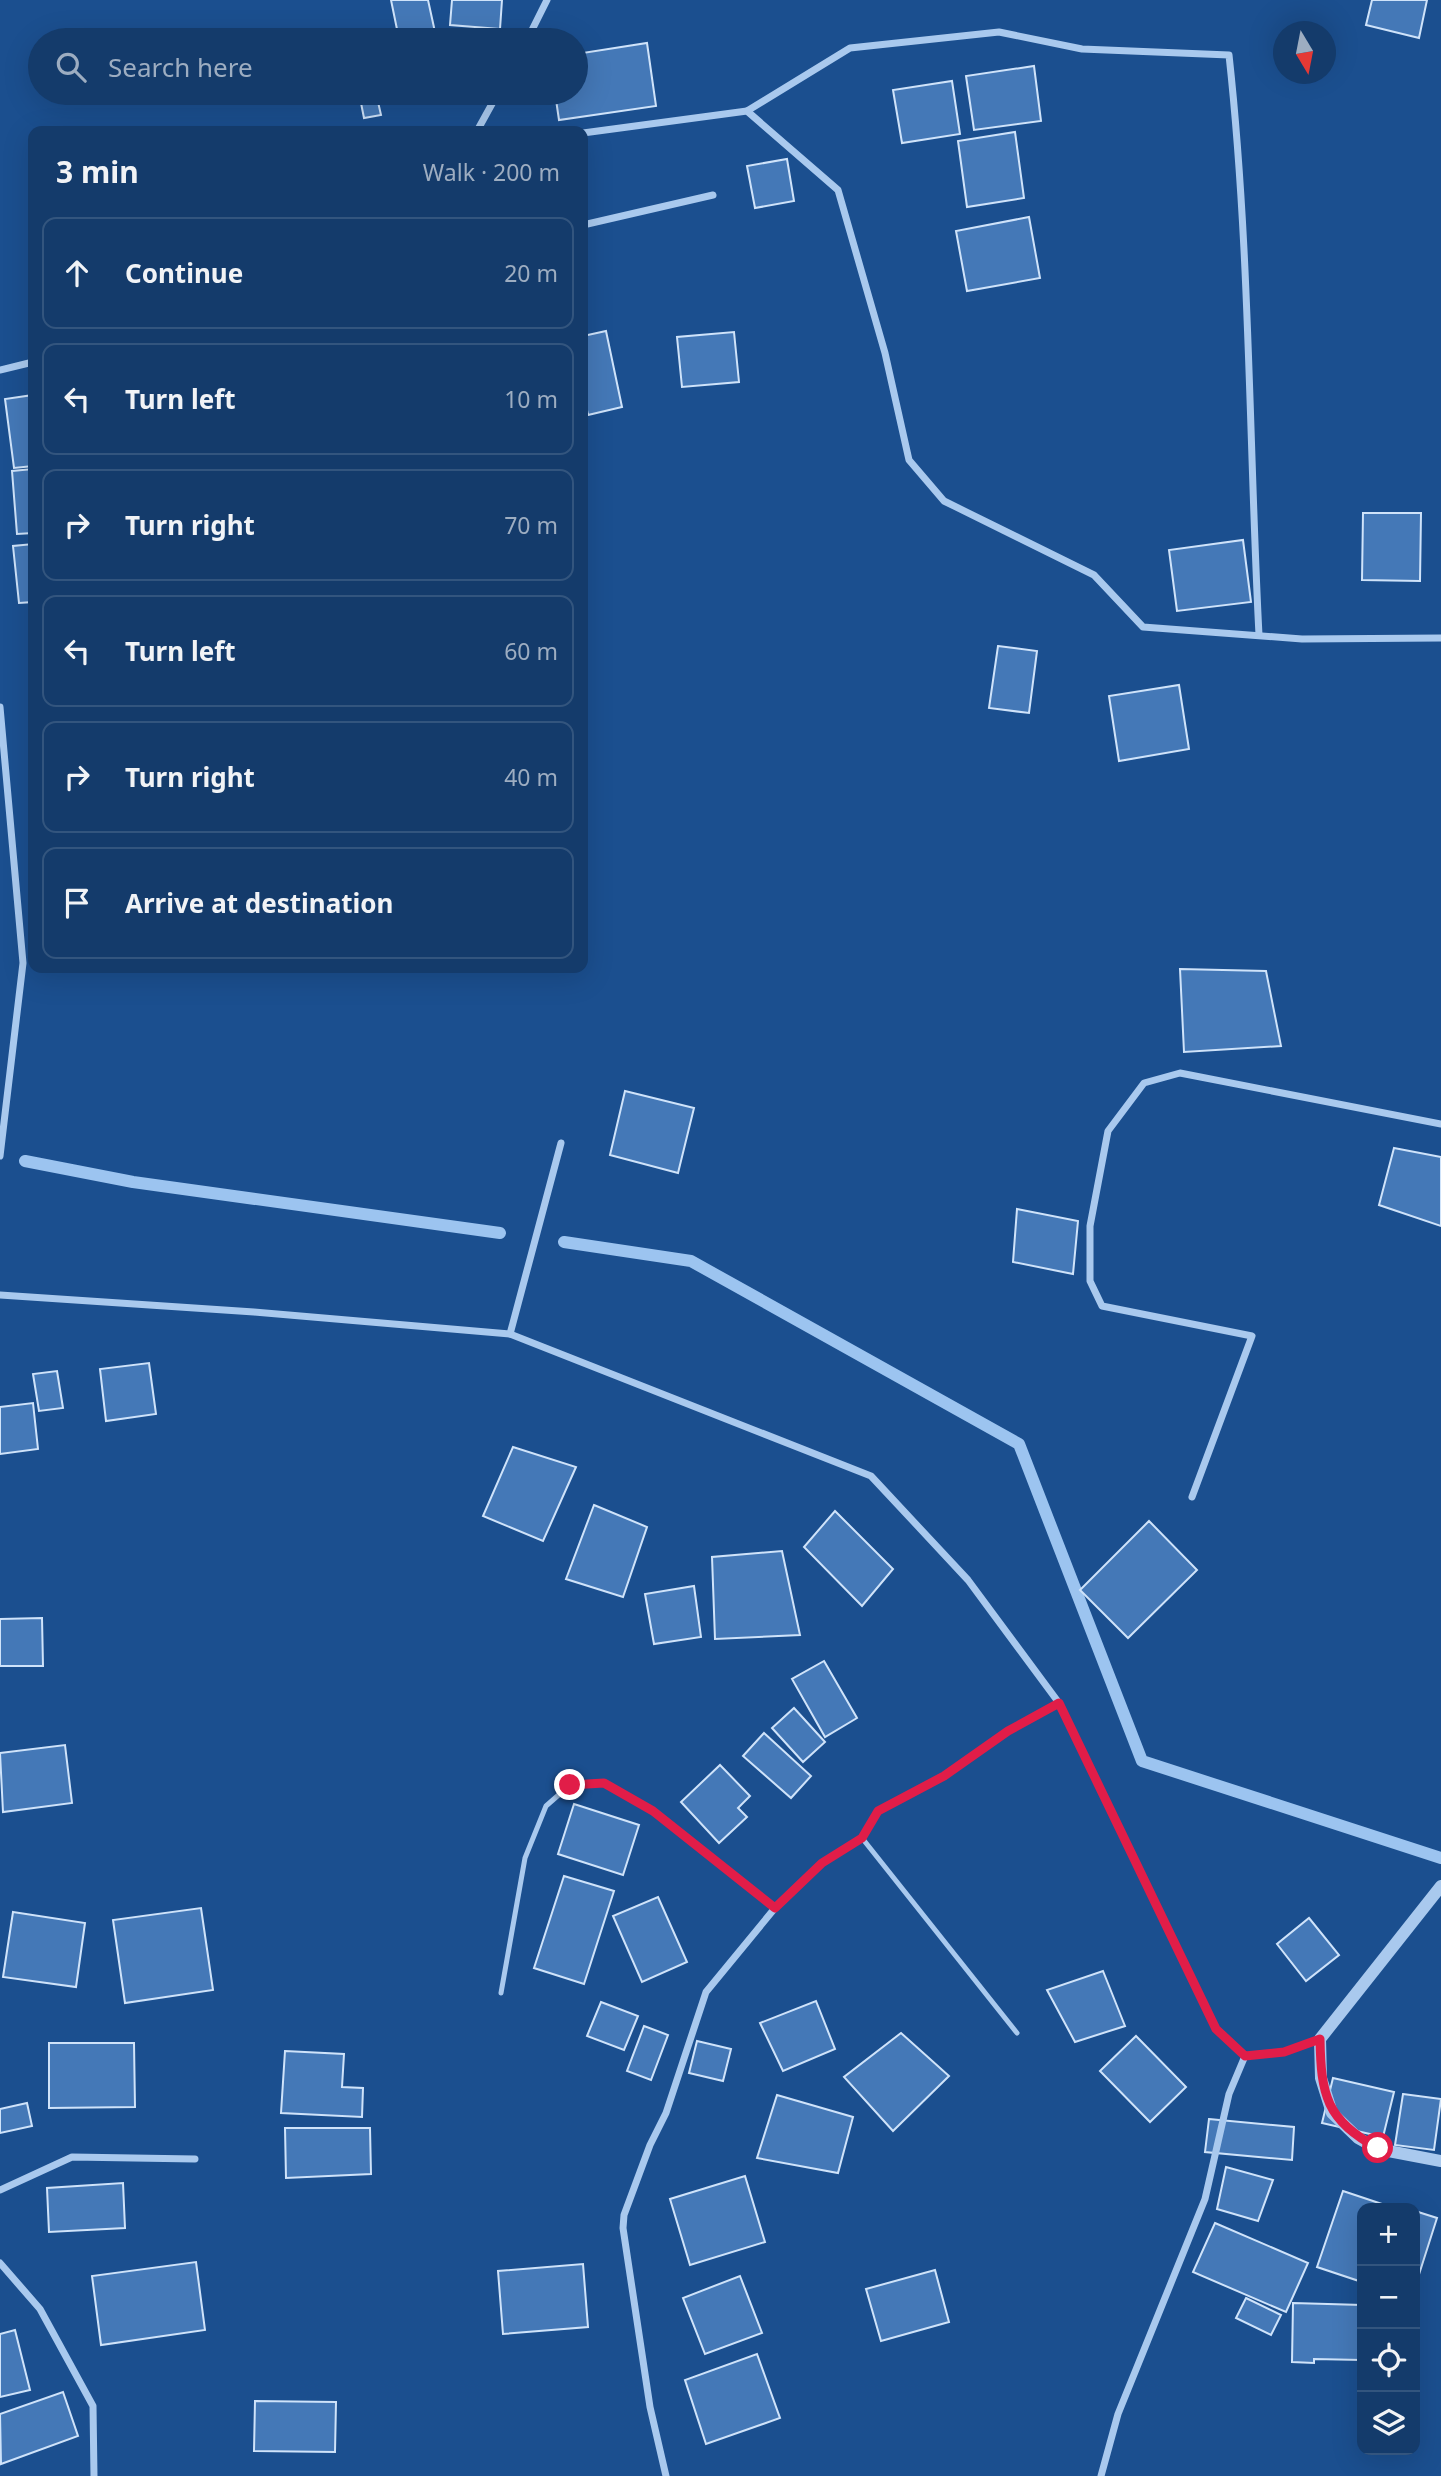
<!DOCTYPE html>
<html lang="en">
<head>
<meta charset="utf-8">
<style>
  body { margin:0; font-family:"Noto Sans",sans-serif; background:#214673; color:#f1f3f6 }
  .controls { position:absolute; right:21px; bottom:21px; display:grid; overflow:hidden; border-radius:14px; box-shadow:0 7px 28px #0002 }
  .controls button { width:63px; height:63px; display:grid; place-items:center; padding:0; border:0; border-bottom:2px solid #33557e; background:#143b6b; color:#f1f3f6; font:35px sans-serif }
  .compass { position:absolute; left:1273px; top:21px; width:63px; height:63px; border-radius:50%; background:#143b6b; box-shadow:0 7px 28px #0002; rotate:170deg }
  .stop { position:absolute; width:21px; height:21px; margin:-16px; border:5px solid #e11d48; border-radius:50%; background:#fff }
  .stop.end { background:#e11d48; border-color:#fff; box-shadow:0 2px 7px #0008 }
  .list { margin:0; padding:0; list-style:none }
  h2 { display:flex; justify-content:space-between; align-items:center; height:91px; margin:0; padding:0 28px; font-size:30px }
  h2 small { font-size:23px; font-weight:400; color:#9dadc1 }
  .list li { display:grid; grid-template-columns:46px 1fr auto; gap:21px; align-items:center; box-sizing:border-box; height:112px; margin:0 14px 14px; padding:0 14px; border:2px solid #33557e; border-radius:14px }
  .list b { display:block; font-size:26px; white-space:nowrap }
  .list em { font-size:23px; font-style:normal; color:#9dadc1 }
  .icon { flex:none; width:38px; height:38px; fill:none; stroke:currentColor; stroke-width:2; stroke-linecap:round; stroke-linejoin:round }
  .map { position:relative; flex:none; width:1441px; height:2476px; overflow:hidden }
  .search { position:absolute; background:#143b6b; box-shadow:0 7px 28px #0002; left:28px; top:28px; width:560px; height:77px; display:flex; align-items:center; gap:18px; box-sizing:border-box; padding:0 24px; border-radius:38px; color:#9dadc1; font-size:26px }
  .panel { position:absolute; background:#143b6b; box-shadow:0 7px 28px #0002; left:28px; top:126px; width:560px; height:847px; border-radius:14px }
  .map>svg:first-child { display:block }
</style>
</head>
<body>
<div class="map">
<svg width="1441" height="2476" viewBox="0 0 1441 2476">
  <rect width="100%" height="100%" fill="#1b4f8f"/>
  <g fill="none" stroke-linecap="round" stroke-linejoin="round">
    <g stroke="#9cc4f0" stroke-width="12">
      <path d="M25,1161L133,1182L500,1233"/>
      <path d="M564,1242L691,1261L1019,1444L1142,1761L1441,1858"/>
    </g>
  </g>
  <g fill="#4478b7" stroke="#cfe3fa" stroke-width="2">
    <path d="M391,0H428L435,32L399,39Z"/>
    <path d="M452,0H502L500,29L450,25Z"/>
    <path d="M1372,0H1427L1419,38L1366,25Z"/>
    <path d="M647,43L656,106L559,120L555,93H576V54Z"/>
    <path d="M1034,66L1041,121L974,130L966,76Z"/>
    <path d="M952,81L960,134L902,143L893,90Z"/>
    <path d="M359,93H376L381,115L364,118Z"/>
    <path d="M1015,132L1024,198L967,207L958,141Z"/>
    <path d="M787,159L794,201L755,208L747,166Z"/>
    <path d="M1029,217L1040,278L967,291L956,231Z"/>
    <path d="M606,331L622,407L588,415L583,391V336Z"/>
    <path d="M734,332L739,382L682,387L677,337Z"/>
    <path d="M33,395V466L14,468L5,399Z"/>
    <path d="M33,469V533L17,534L12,471Z"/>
    <path d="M1363,513H1421L1420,581L1362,580Z"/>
    <path d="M1243,540L1251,602L1177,611L1169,550Z"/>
    <path d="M33,544V602L19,603L13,546Z"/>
    <path d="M998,646L1037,651L1029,713L989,708Z"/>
    <path d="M1179,685L1189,749L1119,761L1109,696Z"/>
    <path d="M1180,969L1266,971L1281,1046L1184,1052Z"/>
    <path d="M625,1091L694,1108L678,1173L610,1155Z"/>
    <path d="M1394,1148L1441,1157V1226L1379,1205Z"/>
    <path d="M1017,1209L1078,1221L1073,1274L1013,1262Z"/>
    <path d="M149,1363L156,1414L106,1421L100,1369Z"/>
    <path d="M57,1371L63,1408L39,1411L33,1374Z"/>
    <path d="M33,1403L38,1449L0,1454V1407Z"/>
    <path d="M513,1447L576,1467L543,1541L483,1516Z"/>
    <path d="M594,1505L647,1527L623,1597L566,1579Z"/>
    <path d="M835,1511L893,1569L862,1606L804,1547Z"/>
    <path d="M1149,1521L1197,1570L1128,1638L1080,1590Z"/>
    <path d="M782,1551L800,1635L715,1639L712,1557Z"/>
    <path d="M694,1586L701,1637L654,1644L645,1594Z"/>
    <path d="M42,1618L43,1666H0V1619Z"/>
    <path d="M824,1661L857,1718L825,1737L792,1679Z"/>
    <path d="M794,1708L825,1742L803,1762L772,1728Z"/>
    <path d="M764,1733L811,1776L791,1798L743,1756Z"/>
    <path d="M65,1745L72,1803L3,1812L0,1753Z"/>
    <path d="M720,1765L750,1796L738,1808L747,1817L719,1843L681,1802Z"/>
    <path d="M574,1804L639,1825L623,1875L558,1854Z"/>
    <path d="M564,1876L614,1891L584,1984L534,1968Z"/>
    <path d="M658,1897L687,1962L642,1982L613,1916Z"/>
    <path d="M201,1908L213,1990L125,2003L113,1920Z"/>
    <path d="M13,1912L85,1923L76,1987L3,1977Z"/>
    <path d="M1309,1918L1339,1955L1306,1981L1277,1944Z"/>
    <path d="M1103,1971L1125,2026L1075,2042L1047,1990Z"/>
    <path d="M816,2001L835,2049L783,2071L760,2023Z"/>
    <path d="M601,2002L638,2016L624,2050L587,2036Z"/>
    <path d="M644,2026L668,2035L651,2080L627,2071Z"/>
    <path d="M901,2033L949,2076L893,2131L844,2077Z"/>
    <path d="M1136,2036L1186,2087L1150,2122L1100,2071Z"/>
    <path d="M697,2041L731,2049L723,2081L689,2073Z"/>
    <path d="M49,2043H134L135,2107L49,2108Z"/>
    <path d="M285,2051L344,2054L342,2087L363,2088L362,2117L281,2113Z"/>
    <path d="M1333,2078L1394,2092L1383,2137L1322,2123Z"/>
    <path d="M1403,2094L1441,2099L1434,2150L1395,2145Z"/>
    <path d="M777,2095L853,2117L838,2173L757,2158Z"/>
    <path d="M27,2103L32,2126L0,2133V2109Z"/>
    <path d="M1209,2119L1294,2127L1292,2160L1205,2152Z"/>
    <path d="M285,2128H370L371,2174L286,2178Z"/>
    <path d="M1226,2167L1273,2180L1258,2221L1217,2209Z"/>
    <path d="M745,2176L765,2242L690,2265L670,2199Z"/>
    <path d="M123,2183L125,2228L49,2232L47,2188Z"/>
    <path d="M1343,2191L1391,2207L1362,2208V2282L1317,2267Z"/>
    <path d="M1415,2211L1437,2218L1415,2287Z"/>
    <path d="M1215,2223L1308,2263L1286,2312L1193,2272Z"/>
    <path d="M196,2262L205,2330L101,2345L92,2276Z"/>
    <path d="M583,2264L588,2327L503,2334L498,2271Z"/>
    <path d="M935,2270L949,2322L881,2341L866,2289Z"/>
    <path d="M740,2276L762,2333L705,2354L683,2298Z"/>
    <path d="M1246,2298L1281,2315L1271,2335L1236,2318Z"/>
    <path d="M1293,2303L1362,2305V2360L1314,2359V2363L1292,2362Z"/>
    <path d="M15,2330L30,2390L0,2397V2334Z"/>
    <path d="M757,2354L780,2418L706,2444L685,2380Z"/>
    <path d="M63,2392L78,2436L1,2464L0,2414Z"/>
    <path d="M255,2401L336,2402L335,2452L254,2451Z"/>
  </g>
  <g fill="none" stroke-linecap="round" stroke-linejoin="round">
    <g stroke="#a9c9ee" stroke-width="5">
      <path d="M862,1838L1017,2033"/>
      <path d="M501,1993L525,1858L546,1806L570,1785L604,1783L653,1811L775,1908"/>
    </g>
    <g stroke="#a9c9ee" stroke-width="7">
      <path d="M527,40L547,0"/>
      <path d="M747,111L850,48L999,32L1082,49L1229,55C1250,247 1249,442 1259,635"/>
      <path d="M477,131L498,93"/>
      <path d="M583,133L747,111L838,190L885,353L909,460L944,501L1094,575L1143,627L1302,639L1441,638"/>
      <path d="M583,225L713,195"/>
      <path d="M0,370L33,362"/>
      <path d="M0,707L23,963L0,1156"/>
      <path d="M0,1295L254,1312L510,1334L871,1476L968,1580L1059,1703L1216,2029L1245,2056L1284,2052L1320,2039"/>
      <path d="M510,1334L561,1143"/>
      <path d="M1192,1497L1252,1336L1102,1306L1090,1281V1226L1108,1131L1144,1083L1180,1073L1441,1124"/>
      <path d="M0,2190L72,2157L195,2159"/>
      <path d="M0,2263L40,2309L93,2406L94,2476"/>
      <path d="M666,2476L650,2407L623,2228L624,2215L650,2145L666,2113L706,1992L775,1908L822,1863L862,1838L878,1811L944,1776L1008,1731L1059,1703"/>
      <path d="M1101,2476L1118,2414L1205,2199L1229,2094L1245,2056"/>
    </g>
    <path stroke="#a9c9ee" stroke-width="12" d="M1441,1886L1320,2039L1321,2078L1332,2113L1358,2138L1378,2149L1441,2161"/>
  </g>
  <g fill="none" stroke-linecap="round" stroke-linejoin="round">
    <path stroke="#e11d48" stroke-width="9" d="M570,1785L604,1783L653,1811L775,1908L822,1863L862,1838L878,1811L944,1776L1008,1731L1059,1703L1216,2029L1245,2056L1284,2052L1320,2039C1321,2094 1326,2121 1378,2148"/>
  </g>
</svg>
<div class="controls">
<button>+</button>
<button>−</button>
<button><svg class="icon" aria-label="locate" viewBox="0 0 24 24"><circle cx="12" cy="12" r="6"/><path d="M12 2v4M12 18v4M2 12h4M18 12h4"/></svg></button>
<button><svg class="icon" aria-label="layers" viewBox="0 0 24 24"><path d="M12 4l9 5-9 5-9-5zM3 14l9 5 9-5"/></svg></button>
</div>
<svg class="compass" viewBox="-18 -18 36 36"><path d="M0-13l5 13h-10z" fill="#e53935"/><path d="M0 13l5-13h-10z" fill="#9dadc1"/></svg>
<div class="stop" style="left:1378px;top:2148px"></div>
<div class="stop end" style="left:570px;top:1785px"></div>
<div class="search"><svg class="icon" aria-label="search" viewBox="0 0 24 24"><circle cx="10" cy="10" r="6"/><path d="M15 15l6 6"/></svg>Search here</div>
<section class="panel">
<h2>3 min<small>Walk · 200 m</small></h2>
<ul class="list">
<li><svg class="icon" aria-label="ahead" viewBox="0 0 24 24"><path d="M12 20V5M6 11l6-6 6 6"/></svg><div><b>Continue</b></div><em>20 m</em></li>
<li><svg class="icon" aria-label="left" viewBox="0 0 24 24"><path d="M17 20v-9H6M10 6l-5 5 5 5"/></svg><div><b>Turn left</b></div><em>10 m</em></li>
<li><svg class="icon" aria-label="right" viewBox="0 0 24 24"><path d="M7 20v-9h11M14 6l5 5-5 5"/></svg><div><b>Turn right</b></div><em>70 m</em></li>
<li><svg class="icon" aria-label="left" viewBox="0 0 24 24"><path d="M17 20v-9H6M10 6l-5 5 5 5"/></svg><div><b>Turn left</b></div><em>60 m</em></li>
<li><svg class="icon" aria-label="right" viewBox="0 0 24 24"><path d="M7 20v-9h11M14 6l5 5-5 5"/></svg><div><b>Turn right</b></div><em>40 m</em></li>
<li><svg class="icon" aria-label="arrive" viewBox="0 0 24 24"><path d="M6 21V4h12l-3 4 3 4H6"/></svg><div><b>Arrive at destination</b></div></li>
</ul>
</section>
</div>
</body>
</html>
